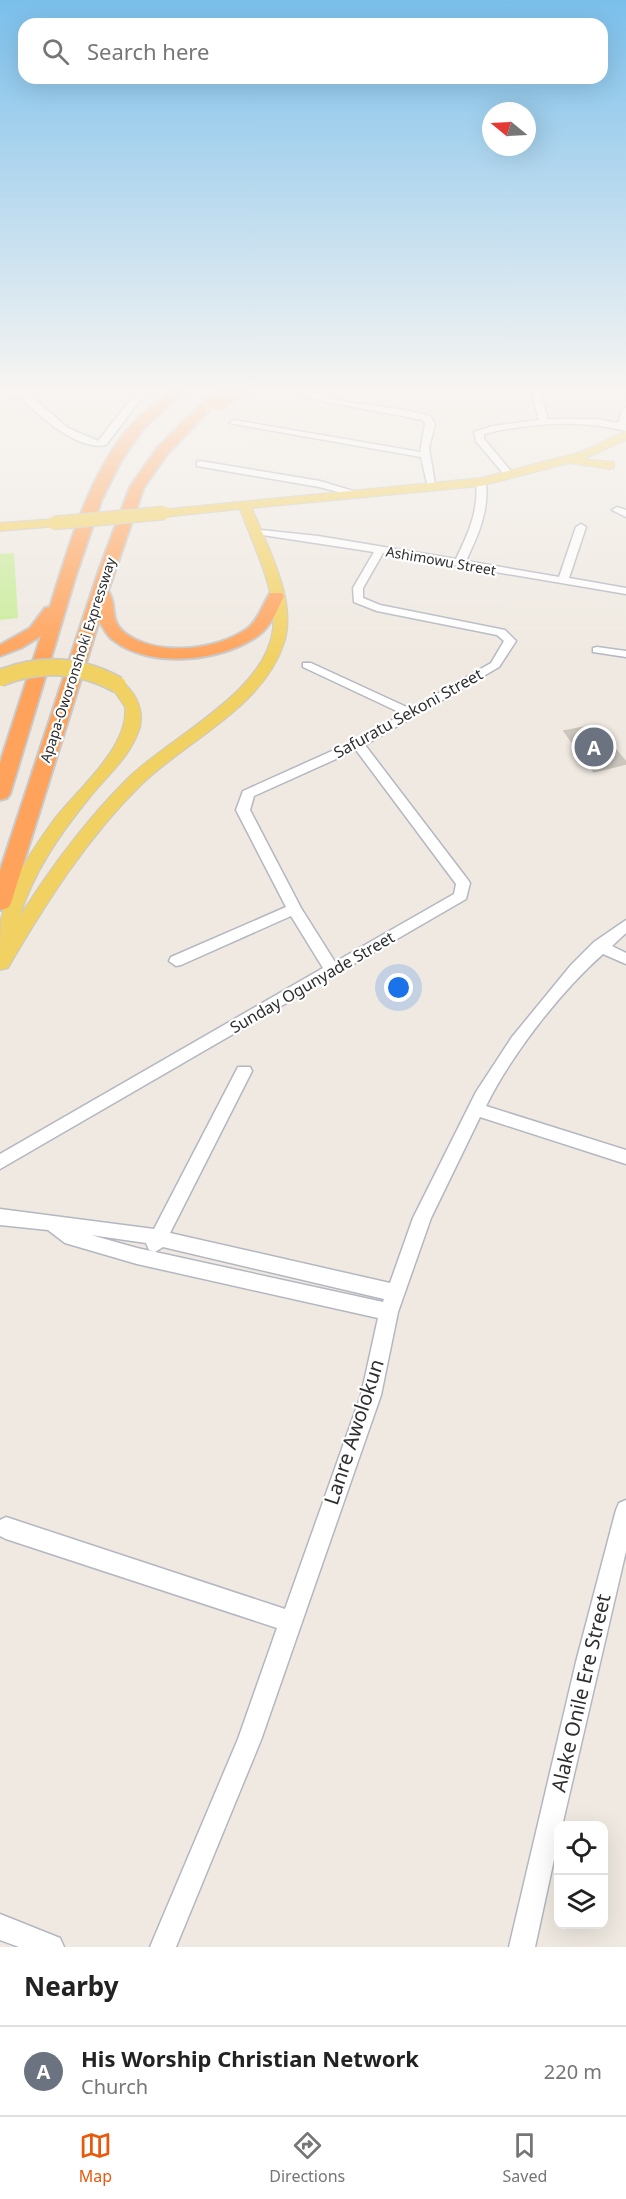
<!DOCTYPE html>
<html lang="en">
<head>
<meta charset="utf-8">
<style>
  body { margin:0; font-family:"Noto Sans",sans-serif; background:#f2f2f2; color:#222 }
  .controls { position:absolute; right:18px; bottom:18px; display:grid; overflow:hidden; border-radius:12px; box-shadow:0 6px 24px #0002 }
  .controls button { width:54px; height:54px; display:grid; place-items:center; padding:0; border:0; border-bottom:2px solid #e0e0e0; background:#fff; color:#222; font:30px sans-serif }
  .compass { position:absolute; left:482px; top:102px; width:54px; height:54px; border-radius:50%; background:#fff; box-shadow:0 6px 24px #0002; rotate:288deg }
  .you { position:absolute; left:399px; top:988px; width:21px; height:21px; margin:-15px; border:4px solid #fff; border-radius:50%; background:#1a73e8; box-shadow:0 0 0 9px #1a73e833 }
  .badge { display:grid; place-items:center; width:39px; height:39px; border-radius:50%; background:#ea580c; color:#fff; font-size:20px; font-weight:700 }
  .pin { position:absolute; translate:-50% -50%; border:3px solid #fff; box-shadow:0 2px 6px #0006 }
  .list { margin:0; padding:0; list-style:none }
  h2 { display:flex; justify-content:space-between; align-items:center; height:78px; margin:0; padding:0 24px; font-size:26px }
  h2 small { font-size:20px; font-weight:400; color:#767676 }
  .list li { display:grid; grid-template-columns:39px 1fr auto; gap:18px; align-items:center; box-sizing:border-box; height:90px; padding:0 24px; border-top:2px solid #e0e0e0 }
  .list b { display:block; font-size:22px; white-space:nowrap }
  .list p { margin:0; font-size:20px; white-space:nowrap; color:#767676 }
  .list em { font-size:20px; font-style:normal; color:#767676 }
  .icon { flex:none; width:33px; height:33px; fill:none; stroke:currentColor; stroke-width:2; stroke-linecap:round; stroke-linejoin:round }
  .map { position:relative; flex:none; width:626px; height:1947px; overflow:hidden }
  .search { position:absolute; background:#fff; box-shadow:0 6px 24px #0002; left:18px; right:18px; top:18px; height:66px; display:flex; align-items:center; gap:15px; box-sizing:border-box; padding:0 21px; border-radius:18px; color:#767676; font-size:22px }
  .sheet { height:168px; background:#fff }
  nav { display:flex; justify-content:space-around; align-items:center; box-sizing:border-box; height:84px; border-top:2px solid #e0e0e0; background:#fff; font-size:16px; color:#767676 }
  nav a { display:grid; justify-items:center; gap:3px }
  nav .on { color:#ea580c }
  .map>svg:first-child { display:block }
</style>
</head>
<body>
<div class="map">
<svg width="626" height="1947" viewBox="0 0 626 1947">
  <rect width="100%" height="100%" fill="#efe9e1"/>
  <path fill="#c9ec9a" d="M14,553L18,618L0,620V554Z"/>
  <path fill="#cbc7bf" stroke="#cbc5ba" stroke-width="1.5" d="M595,725L626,762V764L594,772L564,731Z"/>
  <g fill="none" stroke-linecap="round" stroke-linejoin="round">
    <defs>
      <g id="minor">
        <path d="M12,387H21L68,428L98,441L141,387H150L106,445C76,452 30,409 12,387Z"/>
        <path d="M296,387C311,387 325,397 341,401C371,406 401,408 430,416L435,424L429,448L436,490L428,488L421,457L229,423L234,420L420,452L425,424L423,420L322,401L307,396Z"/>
        <path d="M530,387H538L548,419H596L618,423L622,410L626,407V431C581,419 529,423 484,434V439L515,476L507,478L476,441L474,432L493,426L539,420Z"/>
        <path d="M200,461L320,481L363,494L358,497L319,487L197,466V462Z"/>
        <path d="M481,479L486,482C489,512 478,535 466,561L559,577L576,527L581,524L586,527L569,578L626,588V594L383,553L363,588V598L380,605L505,630L516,641L499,667L365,745L468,880L470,883L466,899L0,1169V1154L323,968L291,916L181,965L176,966L169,961L171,957L286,907L236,810L243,791L354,741L403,714L303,667V663H311L411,709L491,663L504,641L497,635L377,611L354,602L353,588L374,552L256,534L251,531L252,529L318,536L456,559C468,534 479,511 476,482ZM356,750L456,884L454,894L335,962L301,908L250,810L254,796Z"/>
        <path d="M617,507L626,510V517L612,510Z"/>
        <path d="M597,647L626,651V657L593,652V648Z"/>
        <path d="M626,920V933L612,946L626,953V964L603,954C561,991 511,1055 486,1106L626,1150V1164L480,1117L431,1218L398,1312L381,1395L261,1740L176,1947H150L238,1739L277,1628L6,1539L0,1536V1520L6,1517L285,1609L361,1395L378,1318L137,1264L65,1243L48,1230L0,1225V1209L154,1229L238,1067H250L252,1071L170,1233L390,1283L413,1218L476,1092L512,1037L571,965L594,942ZM91,1235L146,1243L149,1250L155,1252L163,1247L384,1299L383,1302L137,1248Z"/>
        <path d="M626,1500V1551L562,1826H558V1841L535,1947H509L576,1662L616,1510L619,1503Z"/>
        <path d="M0,1914L60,1938L64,1947H19L0,1940Z"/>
      </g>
      <g id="major">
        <path d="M626,431V440L584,459L614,462V468L610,469L569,463L481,486L252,508C267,547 298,600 284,643C263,708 187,740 141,785C87,838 46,903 8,968L0,970C0,954 0,934 1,919C9,884 32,850 53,821C76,790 129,748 125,707L110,685L113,682H123C136,694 144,708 140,727C132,755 108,775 90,797C61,833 34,871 20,916C51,867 86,820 127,779C169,737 267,692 273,628C276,587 253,546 240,509L164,517L158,513L159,510L481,478L581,452Z"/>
        <path d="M54,519L61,523L59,526L0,531V523Z"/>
      </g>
      <g id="highway">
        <path d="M176,387H190L143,429L121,461L102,499L76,575L10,794L7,798L0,800V763L41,636L21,648L0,656V645L30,628L45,608L50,607C69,546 89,472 133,423C145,410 162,399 176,387Z"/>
        <path d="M218,387H232L225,396L237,387H253L221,410L211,409L168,453L144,487L108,591C118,603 108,620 125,633C157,657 217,651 248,628C259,619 263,604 270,593H282L284,596C278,609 271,626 259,635C222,662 150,669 113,640C107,636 103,627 99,621L11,903L8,908L0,910V871L99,570L130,487L158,447Z"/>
      </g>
    </defs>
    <use href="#minor" stroke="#b4b7c1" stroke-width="3"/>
    <use href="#major" stroke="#c9c9c9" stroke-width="2"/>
    <use href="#highway" stroke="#c9c9c9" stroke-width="4"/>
    <use href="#minor" fill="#fff" fill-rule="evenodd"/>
    <use href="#major" fill="#f2d163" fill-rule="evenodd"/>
    <use href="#highway" fill="#ffa35c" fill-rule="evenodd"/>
    <defs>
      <path id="major-bridge-far1" d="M54,523L164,513"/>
      <path id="major-bridge" d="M0,678C40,662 80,664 118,685"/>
    </defs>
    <use href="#major-bridge-far1" stroke="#c9c9c9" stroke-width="15" stroke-linecap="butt"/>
    <use href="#major-bridge" stroke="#c9c9c9" stroke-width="19" stroke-linecap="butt"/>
    <use href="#major-bridge-far1" stroke="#f2d163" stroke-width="13"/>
    <use href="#major-bridge" stroke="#f2d163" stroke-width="16"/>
  </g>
  <linearGradient id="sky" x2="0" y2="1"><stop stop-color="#7abfeb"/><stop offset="0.59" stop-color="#f8f5f2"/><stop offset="1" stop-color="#f8f5f2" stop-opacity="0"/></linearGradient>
  <rect width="626" height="660" fill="url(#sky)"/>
  <g text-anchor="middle" stroke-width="4.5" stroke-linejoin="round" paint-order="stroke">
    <g font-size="14" fill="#2e2e2e" stroke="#fff">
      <text transform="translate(441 561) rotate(10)" y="5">Ashimowu Street</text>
      <text transform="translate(78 660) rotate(-72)" y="5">Apapa-Oworonshoki Expressway</text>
    </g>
    <g font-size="16" fill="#2e2e2e" stroke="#fff">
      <text transform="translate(408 713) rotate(-29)" y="6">Safuratu Sekoni Street</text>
      <text transform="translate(312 982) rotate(-30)" y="6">Sunday Ogunyade Street</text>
    </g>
    <g font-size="20" fill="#2e2e2e" stroke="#fff">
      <text transform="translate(354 1432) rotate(-72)" y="7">Lanre Awolokun</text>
      <text transform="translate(581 1693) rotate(-77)" y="7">Alake Onile Ere Street</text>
    </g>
  </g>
</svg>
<div class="controls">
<button><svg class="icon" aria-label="locate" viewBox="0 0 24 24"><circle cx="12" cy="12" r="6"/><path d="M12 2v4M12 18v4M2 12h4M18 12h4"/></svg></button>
<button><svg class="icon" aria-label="layers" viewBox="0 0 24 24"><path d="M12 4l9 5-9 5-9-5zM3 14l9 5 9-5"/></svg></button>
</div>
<svg class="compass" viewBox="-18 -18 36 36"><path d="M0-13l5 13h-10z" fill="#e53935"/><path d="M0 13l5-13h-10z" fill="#767676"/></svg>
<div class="you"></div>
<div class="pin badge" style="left:594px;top:747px;background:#6b7280">A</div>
<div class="search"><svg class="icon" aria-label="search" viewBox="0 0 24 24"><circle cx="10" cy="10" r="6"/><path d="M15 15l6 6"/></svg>Search here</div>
</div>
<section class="sheet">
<h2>Nearby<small></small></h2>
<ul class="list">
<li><span class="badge" style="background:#6b7280">A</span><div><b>His Worship Christian Network</b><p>Church</p></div><em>220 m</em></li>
</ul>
</section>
<nav>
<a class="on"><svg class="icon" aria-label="map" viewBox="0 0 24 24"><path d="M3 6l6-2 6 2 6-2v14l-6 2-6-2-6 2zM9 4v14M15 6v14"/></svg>Map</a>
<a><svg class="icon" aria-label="directions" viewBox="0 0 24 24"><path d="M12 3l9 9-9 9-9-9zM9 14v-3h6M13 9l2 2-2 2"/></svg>Directions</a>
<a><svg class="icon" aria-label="saved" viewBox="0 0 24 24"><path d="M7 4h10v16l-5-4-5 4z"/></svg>Saved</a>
</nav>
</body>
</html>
